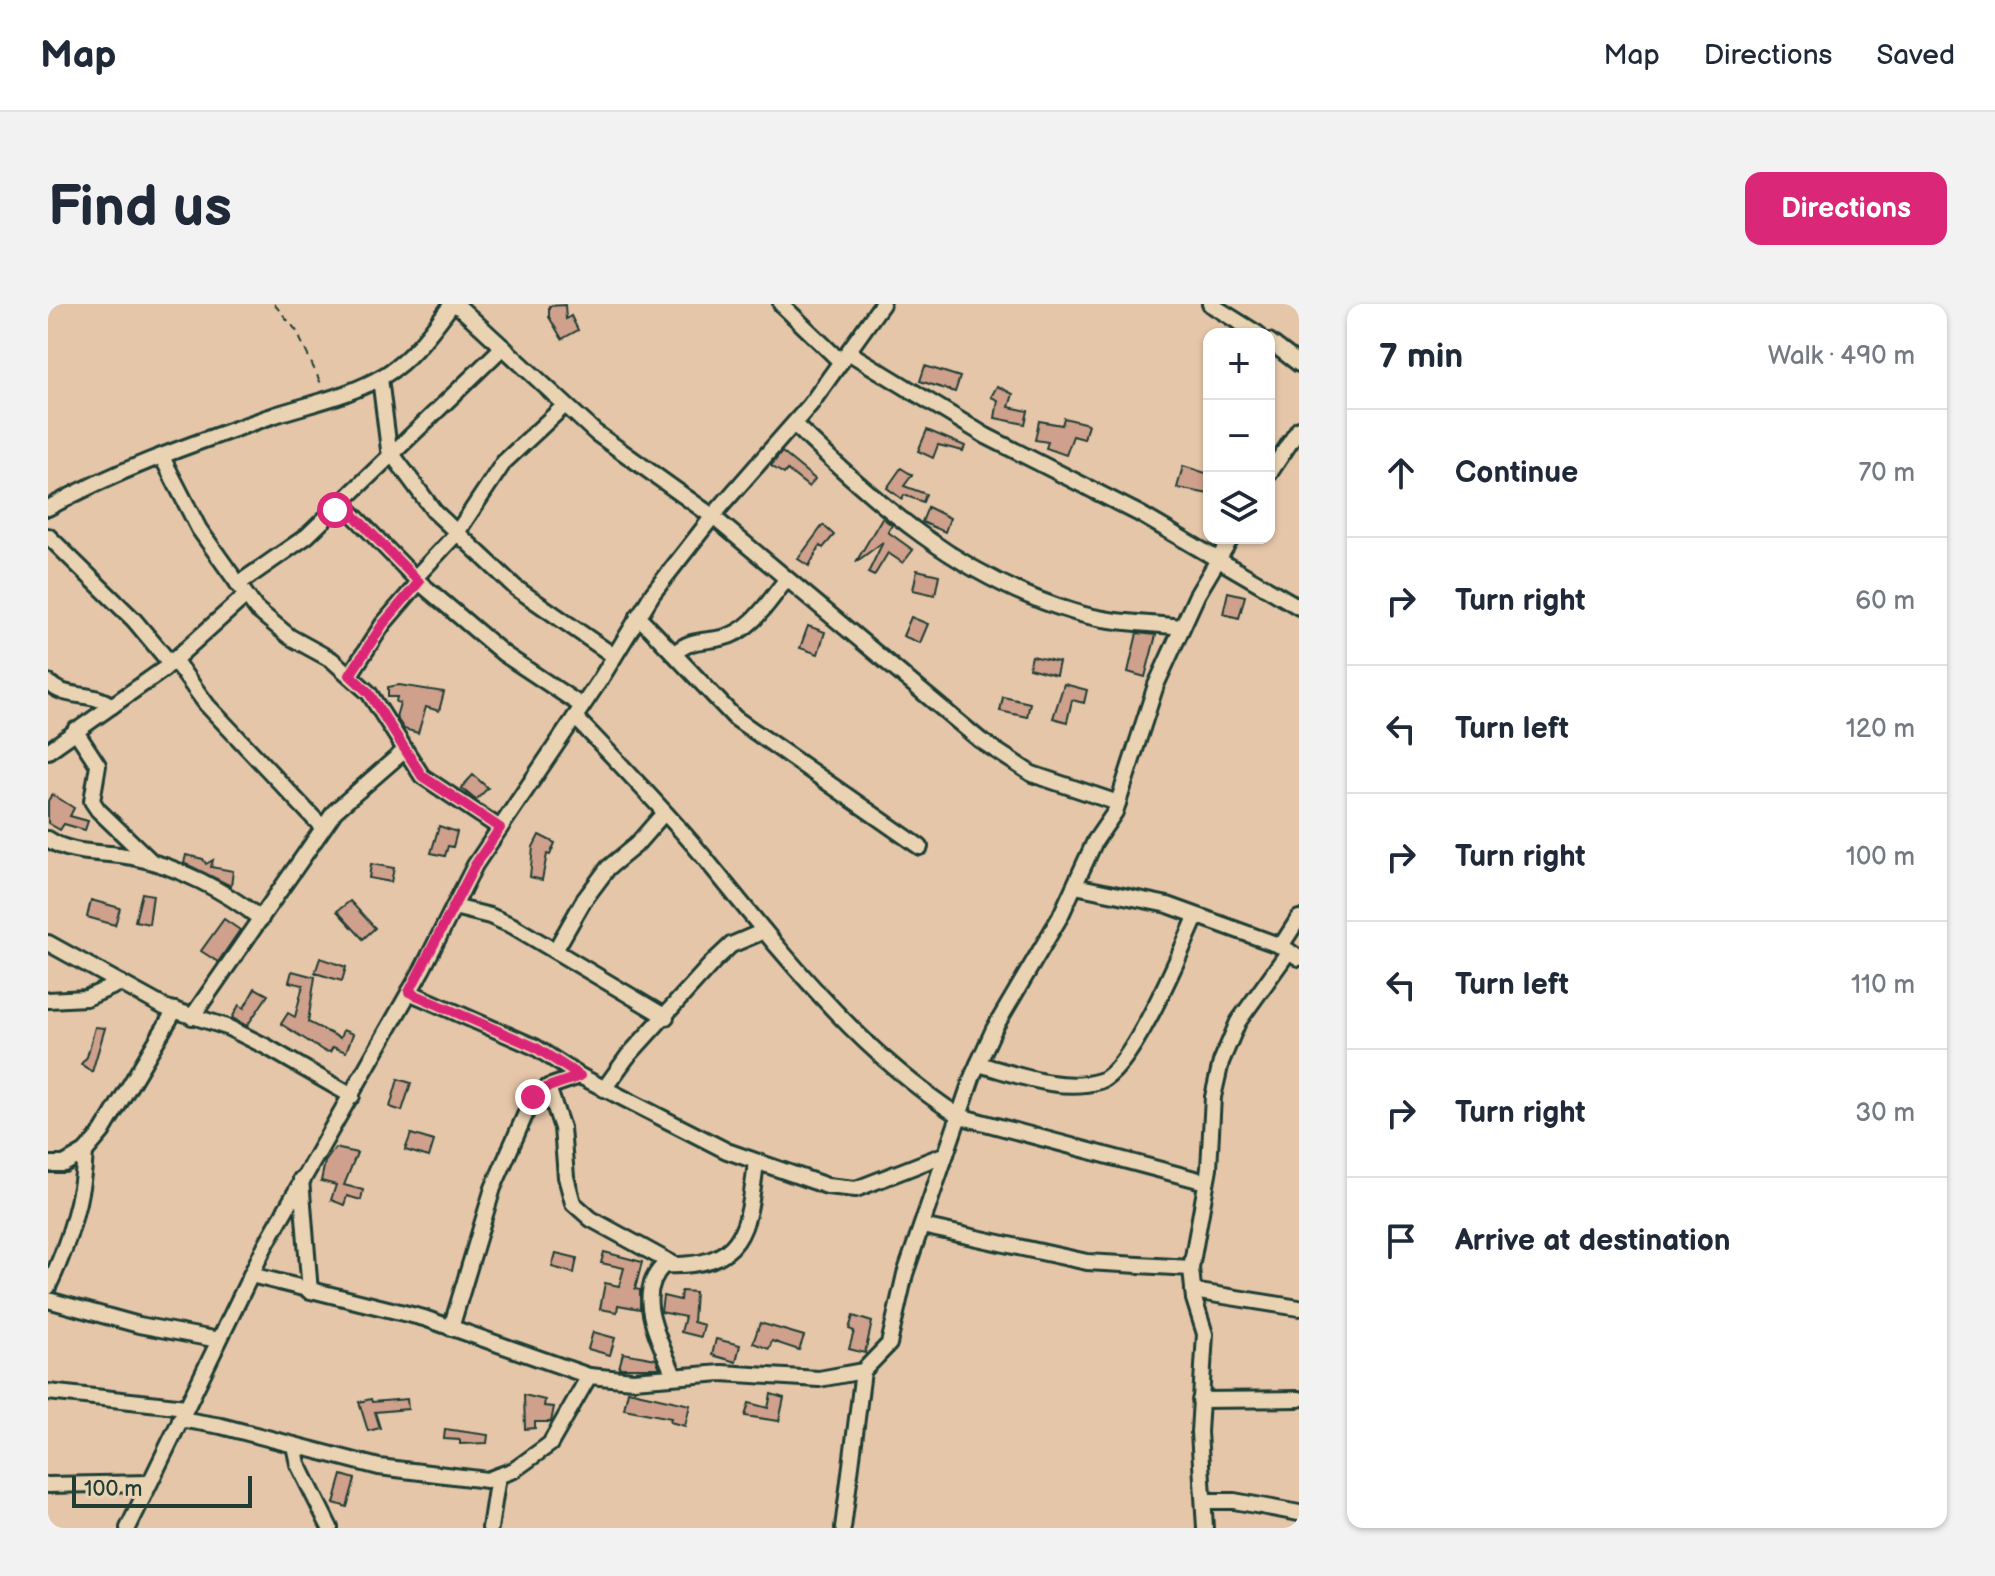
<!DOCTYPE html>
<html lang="en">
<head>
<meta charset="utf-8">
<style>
  body { margin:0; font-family:"Balsamiq Sans",sans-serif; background:#f2f2f3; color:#1f2937 }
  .controls { position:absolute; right:24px; top:24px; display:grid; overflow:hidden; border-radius:16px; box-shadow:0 2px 6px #0004 }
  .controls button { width:72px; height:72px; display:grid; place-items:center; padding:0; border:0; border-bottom:2px solid #e0e1e3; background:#fff; color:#1f2937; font:40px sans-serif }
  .scale { position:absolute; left:24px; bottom:20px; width:180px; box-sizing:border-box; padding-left:8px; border:4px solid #1f3d34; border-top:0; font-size:22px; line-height:28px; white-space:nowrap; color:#1f3d34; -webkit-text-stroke:6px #e9d3b2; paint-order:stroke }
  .stop { position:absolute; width:24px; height:24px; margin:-18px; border:6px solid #db2777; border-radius:50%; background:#fff }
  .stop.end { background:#db2777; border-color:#fff; box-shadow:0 2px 8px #0008 }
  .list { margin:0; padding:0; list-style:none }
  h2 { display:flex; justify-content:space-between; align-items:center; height:104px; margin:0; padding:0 32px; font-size:34px }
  h2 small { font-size:26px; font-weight:400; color:#747a83 }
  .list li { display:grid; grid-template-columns:52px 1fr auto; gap:24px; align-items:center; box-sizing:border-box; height:128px; padding:0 32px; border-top:2px solid #e0e1e3 }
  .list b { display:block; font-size:30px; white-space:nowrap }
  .list em { font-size:26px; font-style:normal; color:#747a83 }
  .icon { flex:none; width:44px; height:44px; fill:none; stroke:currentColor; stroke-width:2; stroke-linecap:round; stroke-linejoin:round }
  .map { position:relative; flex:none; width:1251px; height:1224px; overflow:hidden; border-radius:16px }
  header { display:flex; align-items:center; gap:48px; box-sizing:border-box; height:112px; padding:0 40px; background:#fff; border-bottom:2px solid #e0e1e3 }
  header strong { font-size:38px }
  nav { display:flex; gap:44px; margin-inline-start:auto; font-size:28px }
  .intro { display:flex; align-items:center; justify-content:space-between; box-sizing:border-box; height:192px; padding:0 48px }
  h1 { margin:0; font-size:56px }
  .button { padding:20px 36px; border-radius:16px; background:#db2777; color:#fff; font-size:28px; font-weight:700 }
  main { display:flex; gap:48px; padding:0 48px }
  aside { flex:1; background:#fff; border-radius:16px; box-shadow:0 2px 6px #0004 }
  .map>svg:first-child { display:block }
</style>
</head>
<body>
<header>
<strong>Map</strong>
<nav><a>Map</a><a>Directions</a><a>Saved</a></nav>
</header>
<div class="intro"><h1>Find us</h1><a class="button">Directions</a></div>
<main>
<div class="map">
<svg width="1251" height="1224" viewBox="0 0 1251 1224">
  <rect width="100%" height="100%" fill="#e6c6a9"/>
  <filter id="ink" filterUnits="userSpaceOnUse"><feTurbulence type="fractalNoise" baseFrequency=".0125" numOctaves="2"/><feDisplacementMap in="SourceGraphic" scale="16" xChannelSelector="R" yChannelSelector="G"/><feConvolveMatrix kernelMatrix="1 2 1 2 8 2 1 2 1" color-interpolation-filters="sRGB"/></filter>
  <g filter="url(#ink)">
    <g fill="#cfa08b" stroke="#1f3d34" stroke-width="2">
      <path d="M517,1L518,15L523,12L530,26L514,35L501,13V2Z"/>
      <path d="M877,62L912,73L907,88L872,77Z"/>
      <path d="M949,82L965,90L961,103L980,107L977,120L947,114L950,96L943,93Z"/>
      <path d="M1016,114L1040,120L1036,135L1025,132L1018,151L998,144L1000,138L987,136L991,117L1014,121Z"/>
      <path d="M879,126L917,142L915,147L890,141L885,154L870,147Z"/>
      <path d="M734,148L767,175L761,183L739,166L736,170L723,162Z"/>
      <path d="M1135,162L1161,170V190L1129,184Z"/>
      <path d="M853,164L864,171L856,182L878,190L875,198L856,191L854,195L839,184Z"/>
      <path d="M880,203L902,214L897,228L874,218Z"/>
      <path d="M834,214L844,221L840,228L865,246L855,259L840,249L826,272L820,269L835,238L808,258Z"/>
      <path d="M775,221L786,231L775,244L772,242L761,262L750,255Z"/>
      <path d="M869,266L891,271L887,291L865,286Z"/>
      <path d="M1180,288L1197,292L1191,314L1175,310Z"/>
      <path d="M863,313L880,320L872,339L855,332Z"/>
      <path d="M760,322L777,328L770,350L752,344Z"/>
      <path d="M1089,329L1108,331L1097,373L1080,368Z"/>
      <path d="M984,352L1011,358L1008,371L981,364Z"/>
      <path d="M1016,380L1039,386L1036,399L1024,396L1019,418L1005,414Z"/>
      <path d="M351,381L396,388L391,407L378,403L370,429L356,425L348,413L352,399L348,398L349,393H340V383Z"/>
      <path d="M955,393L982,399L979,413L952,407Z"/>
      <path d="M425,471L440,484L428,496L413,484Z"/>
      <path d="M4,490L26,504L22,512L40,517L37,526L16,520L12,526L0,519V497Z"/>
      <path d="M391,522L409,528L405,543L400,542L397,552L383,549Z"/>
      <path d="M491,531L507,539L502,551L499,550L494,576L482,573L485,543Z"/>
      <path d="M138,551L155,555L158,560L165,556L163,563L185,567L183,582L136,559Z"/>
      <path d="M323,560L346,564L343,578L321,574Z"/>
      <path d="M94,589L105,591L101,620L87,617Z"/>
      <path d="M43,596L72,604L67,621L39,613Z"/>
      <path d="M302,597L327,624L315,635L289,607Z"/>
      <path d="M176,615L192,626L170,658L153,647Z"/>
      <path d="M272,654L298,663L294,677L267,669Z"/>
      <path d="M244,667L267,673L260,718L292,734L295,726L305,730L298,748L285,743L282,748L276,747L233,720L240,709L247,713L255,681L241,678Z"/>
      <path d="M207,684L220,691L199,722L184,714L191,701L196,704Z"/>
      <path d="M47,723L57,724L44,768L33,760L39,753Z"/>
      <path d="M350,775L363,779L354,807L342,803Z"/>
      <path d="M363,830L386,837L381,853L357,846Z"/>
      <path d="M287,844L309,849L296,881L315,886L313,896L299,892L296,901L283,896L288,881L273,877L277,858Z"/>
      <path d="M556,948L594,958L587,985L592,986V1005L570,1001L569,1008L552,1005L557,979L571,982L576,964L553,959Z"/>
      <path d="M508,949L529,954L526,969L504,963Z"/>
      <path d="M633,987L647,988L645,1018L656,1021L653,1033L633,1028L637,1013L613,1008L615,992L632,996Z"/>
      <path d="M805,1012L824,1018L817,1049L801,1045L806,1027L801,1025Z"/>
      <path d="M712,1019L756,1032L751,1046L724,1037L721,1045L705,1039Z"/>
      <path d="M545,1028L567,1034L562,1051L540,1045Z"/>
      <path d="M668,1035L692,1041L688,1058L664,1051Z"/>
      <path d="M575,1049L608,1055L612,1064H571Z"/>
      <path d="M580,1087L642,1101L637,1122L622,1118L623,1114L576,1105Z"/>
      <path d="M723,1090L736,1094L731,1117L697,1112L701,1099L720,1104Z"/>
      <path d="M476,1091L497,1096L496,1102L506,1103L503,1118H487V1124L477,1125Z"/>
      <path d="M323,1095L324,1098L359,1095L360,1105L327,1108L332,1124L320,1127L311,1098Z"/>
      <path d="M397,1125L440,1131L439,1139L412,1140V1136L396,1135Z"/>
      <path d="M294,1171L307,1175L299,1203L286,1199Z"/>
    </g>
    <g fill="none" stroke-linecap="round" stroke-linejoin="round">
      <defs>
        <g id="street">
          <path d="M408,0L548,129L664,212L932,436L984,470L1070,499"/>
          <path d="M733,0L793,58"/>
          <path d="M1162,0L1210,30"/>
          <path d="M1221,37L1251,60"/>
          <path d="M800,48L938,132L1092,210L1251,303"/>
          <path d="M332,74L341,146L386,207L468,284L566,352"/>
          <path d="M746,120C829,200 912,274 1026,308C1060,319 1099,319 1134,323"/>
          <path d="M114,153L151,225L208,305L242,333L284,356L321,389L374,472L452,524"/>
          <path d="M1221,170L1251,125"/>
          <path d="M294,199L371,278L456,350L534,402"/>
          <path d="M0,204C72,164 150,138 227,111C264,99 302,92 337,71C363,56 386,24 404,0"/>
          <path d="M0,232L86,316L122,359"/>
          <path d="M367,274L408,230L456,158L517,101"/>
          <path d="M190,280L259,232L455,43"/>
          <path d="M590,312L687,414L872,543"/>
          <path d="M627,349C642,335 655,338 674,334C704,327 720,298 738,276"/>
          <path d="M126,356L159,401L275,524"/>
          <path d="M302,371L335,320L371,278"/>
          <path d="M0,378C18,397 43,386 64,402"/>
          <path d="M527,413C570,458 615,504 655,552C733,647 807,745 911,812L1158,878"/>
          <path d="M27,426L50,461L44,497L50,506L103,557"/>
          <path d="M0,447L116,365L197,292"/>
          <path d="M0,535C24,552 56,547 84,553C130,562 177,587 213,615"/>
          <path d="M1027,582L1120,601L1233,642L1251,654"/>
          <path d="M406,603L442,612L465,622L618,713"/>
          <path d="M0,639L116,703L179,723L219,743L304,792"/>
          <path d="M1233,642L1251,614"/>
          <path d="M508,645L536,596L560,564L588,541L616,509"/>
          <path d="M361,688L487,743L532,772L679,847L779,882L808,885L898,850"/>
          <path d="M0,696L38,694L73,679"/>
          <path d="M144,713L287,507L356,447"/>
          <path d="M930,760C968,770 1013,789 1052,777C1083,768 1134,645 1148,613"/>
          <path d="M500,783L514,824L518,873L525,899L543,915L627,961"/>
          <path d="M556,785L579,753L666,657L683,641L716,627"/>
          <path d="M0,860H16L37,848L54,828L127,706"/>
          <path d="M253,875L262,988"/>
          <path d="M874,922L1039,958L1143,964"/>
          <path d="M203,971L376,1014L541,1072L585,1076L674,1069L771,1075L815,1067L841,1040L857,970L925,771L946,725L1012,613L1047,537L1067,508L1108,381L1149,291L1183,234"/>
          <path d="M0,983C20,942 35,893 37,848"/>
          <path d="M1145,987L1251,1004"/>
          <path d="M0,996L91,1021L171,1036"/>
          <path d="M403,1024L445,884L485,793L500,783L532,772"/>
          <path d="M626,1072C613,1038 584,991 616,961C697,964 700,926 708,858"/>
          <path d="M0,1088L138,1103"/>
          <path d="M1152,1096L1251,1095"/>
          <path d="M132,1115L173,1122L331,1163L439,1176L466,1166L502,1140L541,1072"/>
          <path d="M246,1141L250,1160L282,1224"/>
          <path d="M0,1181L101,1179"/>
          <path d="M1156,1197H1186L1251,1209"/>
          <path d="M80,1224L217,942L375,664L427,561L552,376L605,289L669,207L762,101L834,0"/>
          <path d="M442,1224L450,1172"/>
          <path d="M795,1224L815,1067"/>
          <path d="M1157,1224L1151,1128L1157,1030L1146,995L1143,964L1161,864L1165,793L1173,758L1190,718L1241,647"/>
        </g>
      </defs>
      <use href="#street" stroke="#1f3d34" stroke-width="20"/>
      <path stroke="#1f3d34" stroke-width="2" stroke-dasharray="8 6" stroke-linecap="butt" d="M226,0L248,26L275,84"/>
      <use href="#street" stroke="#e9d3b2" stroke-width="14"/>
    </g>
  </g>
  <g fill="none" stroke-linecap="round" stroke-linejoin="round" filter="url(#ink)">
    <path stroke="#db2777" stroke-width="10" d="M287,206L294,199L371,278L335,320L302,371L321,389L374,472L452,524L427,561L361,688L487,743L532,772L500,783L485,793"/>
  </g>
</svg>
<div class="controls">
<button>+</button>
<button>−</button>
<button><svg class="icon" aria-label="layers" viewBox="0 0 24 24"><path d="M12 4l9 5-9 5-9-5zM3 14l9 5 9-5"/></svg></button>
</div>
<div class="scale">100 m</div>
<div class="stop" style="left:287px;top:206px"></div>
<div class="stop end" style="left:485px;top:793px"></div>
</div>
<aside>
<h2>7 min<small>Walk · 490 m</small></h2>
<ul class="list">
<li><svg class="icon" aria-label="ahead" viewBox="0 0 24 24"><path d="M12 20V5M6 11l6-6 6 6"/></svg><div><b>Continue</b></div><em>70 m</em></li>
<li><svg class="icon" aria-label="right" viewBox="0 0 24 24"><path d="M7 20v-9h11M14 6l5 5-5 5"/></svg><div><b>Turn right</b></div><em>60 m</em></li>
<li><svg class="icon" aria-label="left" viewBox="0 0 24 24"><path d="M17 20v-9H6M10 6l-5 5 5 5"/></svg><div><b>Turn left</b></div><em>120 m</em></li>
<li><svg class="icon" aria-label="right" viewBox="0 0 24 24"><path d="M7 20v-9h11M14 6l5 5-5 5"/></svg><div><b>Turn right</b></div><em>100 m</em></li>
<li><svg class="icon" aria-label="left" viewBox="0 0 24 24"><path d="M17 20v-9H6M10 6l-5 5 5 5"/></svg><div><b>Turn left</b></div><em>110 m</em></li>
<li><svg class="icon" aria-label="right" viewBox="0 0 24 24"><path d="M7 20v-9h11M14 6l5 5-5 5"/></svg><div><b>Turn right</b></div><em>30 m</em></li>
<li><svg class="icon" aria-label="arrive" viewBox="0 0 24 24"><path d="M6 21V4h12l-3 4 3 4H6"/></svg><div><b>Arrive at destination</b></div></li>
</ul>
</aside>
</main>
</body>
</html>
